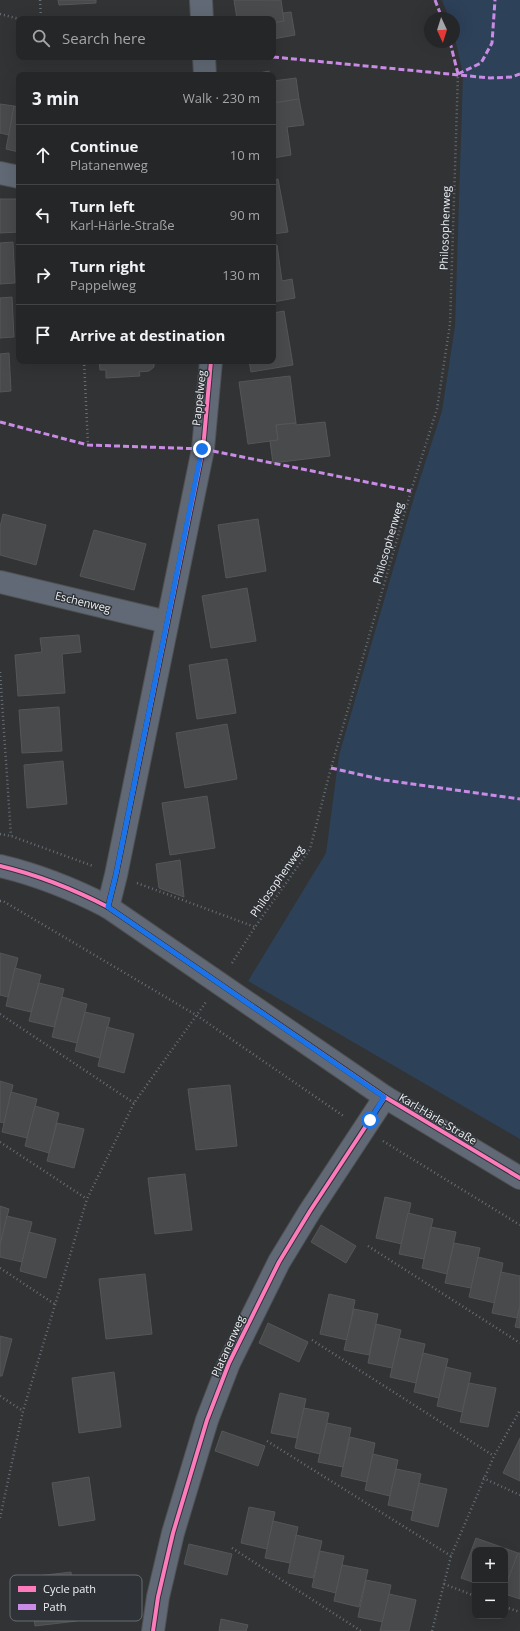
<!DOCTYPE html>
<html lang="en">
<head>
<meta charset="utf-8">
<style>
  body { margin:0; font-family:"Open Sans",sans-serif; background:#2d2e30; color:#f1f3f6 }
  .controls { position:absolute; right:12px; bottom:12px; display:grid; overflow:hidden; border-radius:8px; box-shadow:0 4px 16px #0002 }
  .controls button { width:36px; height:36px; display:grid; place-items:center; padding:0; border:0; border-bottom:1px solid #424345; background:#252628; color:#f1f3f6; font:20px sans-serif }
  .compass { position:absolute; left:424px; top:12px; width:36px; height:36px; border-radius:50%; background:#252628; box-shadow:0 4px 16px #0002; rotate:176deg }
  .stop { position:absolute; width:12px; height:12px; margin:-9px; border:3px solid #1a73e8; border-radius:50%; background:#fff }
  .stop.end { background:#1a73e8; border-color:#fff; box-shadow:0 1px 4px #0008 }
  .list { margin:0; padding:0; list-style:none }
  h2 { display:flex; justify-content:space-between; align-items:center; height:52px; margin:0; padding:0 16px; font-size:17px }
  h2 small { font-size:13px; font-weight:400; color:#a3a5a8 }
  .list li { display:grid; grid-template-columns:26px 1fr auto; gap:12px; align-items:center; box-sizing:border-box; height:60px; padding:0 16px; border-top:1px solid #424345 }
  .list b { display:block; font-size:15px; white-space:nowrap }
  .list p { margin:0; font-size:13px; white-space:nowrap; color:#a3a5a8 }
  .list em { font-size:13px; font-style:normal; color:#a3a5a8 }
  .icon { flex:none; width:22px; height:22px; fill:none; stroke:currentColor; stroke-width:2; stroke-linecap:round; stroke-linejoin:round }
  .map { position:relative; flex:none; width:520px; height:1631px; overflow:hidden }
  .search { position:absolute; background:#252628; box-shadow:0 4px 16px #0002; left:16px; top:16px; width:260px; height:44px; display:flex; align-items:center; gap:10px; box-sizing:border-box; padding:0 14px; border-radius:8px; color:#a3a5a8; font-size:15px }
  .panel { position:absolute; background:#252628; box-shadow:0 4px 16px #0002; left:16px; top:72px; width:260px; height:292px; border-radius:8px }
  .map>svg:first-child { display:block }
</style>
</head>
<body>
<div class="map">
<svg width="520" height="1631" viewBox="0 0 520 1631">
  <rect width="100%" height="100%" fill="#313335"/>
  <path fill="#2d4159" d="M442,0H520V1139L248,981L326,853L339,755L415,494L442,411L455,326L463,74L454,34V18H449Z"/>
  <g fill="#484a4c" stroke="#545658">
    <path d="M58,0H96V3L59,5Z"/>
    <path d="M234,0H281L284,21L273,23V19H237Z"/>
    <path d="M291,12L295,35L273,39V23L284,21L283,13Z"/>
    <path d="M269,71L270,75H248Z"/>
    <path d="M296,78L299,99L273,103V81Z"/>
    <path d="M299,99L304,125L287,127L291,155L273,158V103Z"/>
    <path d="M0,104L14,106L9,135L0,133Z"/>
    <path d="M14,106L19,107V152L6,149Z"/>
    <path d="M278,179L288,232L273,234V180Z"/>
    <path d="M0,199H18L19,232L0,233Z"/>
    <path d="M13,242L15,283L0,284V243Z"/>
    <path d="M277,245L282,281L292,279L295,298L273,302V246Z"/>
    <path d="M12,297L14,337L0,338V298Z"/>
    <path d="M284,311L293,365L251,372L249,361H273V313Z"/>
    <path d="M9,353L11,391L0,392V354Z"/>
    <path d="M99,361H154V367L149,371L139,372L140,376L106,378V370H100Z"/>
    <path d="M290,376L296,423L276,425L278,440L248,444L239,382Z"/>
    <path d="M325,422L330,456L273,463L270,441L278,440L276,425L296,423V425Z"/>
    <path d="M3,514L46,525L36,565L0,555V527Z"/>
    <path d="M258,519L266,571L226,578L218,525Z"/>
    <path d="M94,530L146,544L134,590L80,576Z"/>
    <path d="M247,588L256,641L211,648L202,596Z"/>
    <path d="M79,635L81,652L62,654L65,693L18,696L15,655L42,652L40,638Z"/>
    <path d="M227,659L236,713L197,719L189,665Z"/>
    <path d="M59,707L62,751L22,753L19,710Z"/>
    <path d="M227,724L237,779L185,788L176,733Z"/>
    <path d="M63,761L67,804L27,808L24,765Z"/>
    <path d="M207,796L215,848L170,855L162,803Z"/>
    <path d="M180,860L184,897L159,888L156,864Z"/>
    <path d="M0,953L18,958L8,997L0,995Z"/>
    <path d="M15,968L41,975L31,1012L6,1006Z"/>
    <path d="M39,983L64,989L54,1027L29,1021Z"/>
    <path d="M62,997L87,1004L77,1043L52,1037Z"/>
    <path d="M85,1012L110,1018L100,1058L75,1051Z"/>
    <path d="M107,1027L134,1034L124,1073L98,1066Z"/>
    <path d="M0,1081L13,1085L4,1123L0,1122Z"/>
    <path d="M230,1085L237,1146L196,1150L188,1089Z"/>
    <path d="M11,1092L37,1099L27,1138L2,1132Z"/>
    <path d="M35,1106L59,1113L49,1153L25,1146Z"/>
    <path d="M57,1123L84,1129L74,1168L47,1161Z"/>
    <path d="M185,1174L192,1230L155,1234L148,1178Z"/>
    <path d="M385,1197L411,1203L402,1244L376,1238Z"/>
    <path d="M0,1206L9,1209L0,1245Z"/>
    <path d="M408,1213L433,1219L424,1259L399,1254Z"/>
    <path d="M7,1216L32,1222L22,1262L0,1257V1245Z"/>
    <path d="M321,1225L356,1246L346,1263L311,1242Z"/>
    <path d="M431,1227L456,1232L447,1274L422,1268Z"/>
    <path d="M29,1232L56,1239L46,1278L20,1271Z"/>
    <path d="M454,1243L480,1248L471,1288L445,1283Z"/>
    <path d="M478,1257L503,1263L495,1303L469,1297Z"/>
    <path d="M501,1272L520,1276V1306L517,1318L492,1313Z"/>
    <path d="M145,1274L152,1334L106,1339L99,1279Z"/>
    <path d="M329,1294L355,1300L347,1340L320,1334Z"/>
    <path d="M520,1306V1328L515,1327Z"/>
    <path d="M354,1309L378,1314L369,1355L344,1350Z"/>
    <path d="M268,1323L308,1342L299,1362L259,1343Z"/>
    <path d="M376,1324L401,1330L392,1368L368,1363Z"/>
    <path d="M0,1336L12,1339L2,1376H0Z"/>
    <path d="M399,1338L425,1344L416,1383L390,1377Z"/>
    <path d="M423,1353L448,1359L439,1398L414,1392Z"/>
    <path d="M446,1367L471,1373L462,1412L437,1406Z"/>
    <path d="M114,1372L121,1427L79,1433L72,1378Z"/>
    <path d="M469,1383L496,1388L488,1427L460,1422Z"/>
    <path d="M280,1393L306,1399L297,1438L271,1433Z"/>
    <path d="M304,1408L329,1413L320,1454L295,1448Z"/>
    <path d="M327,1423L351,1428L343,1467L318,1462Z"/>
    <path d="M222,1431L265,1446L258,1466L215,1451Z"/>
    <path d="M350,1437L375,1443L367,1482L341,1476Z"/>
    <path d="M520,1438V1481L503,1473Z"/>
    <path d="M373,1454L398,1460L390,1496L365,1490Z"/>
    <path d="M396,1469L421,1474L413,1511L388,1505Z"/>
    <path d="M89,1477L95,1520L59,1526L52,1483Z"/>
    <path d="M419,1483L447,1489L438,1527L411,1520Z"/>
    <path d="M249,1507L275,1512L267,1549L241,1543Z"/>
    <path d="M273,1521L298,1527L290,1563L265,1558Z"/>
    <path d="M296,1535L322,1541L313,1578L288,1573Z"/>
    <path d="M476,1538L518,1553L505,1588V1550H475V1583L461,1578Z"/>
    <path d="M189,1544L232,1554L227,1575L184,1564Z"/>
    <path d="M320,1551L344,1556L336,1593L312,1587Z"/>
    <path d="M518,1553H520V1599L505,1594V1588Z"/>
    <path d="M342,1565L368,1570L359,1607L334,1601Z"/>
    <path d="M71,1572L77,1621L35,1626L29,1577Z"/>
    <path d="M366,1580L391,1585L383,1622L358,1617Z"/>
    <path d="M389,1594L416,1600L409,1631H380Z"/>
    <path d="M221,1619L248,1625L246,1631H219Z"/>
  </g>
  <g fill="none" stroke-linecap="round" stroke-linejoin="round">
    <defs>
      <g id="street">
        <path d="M201,0L202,19"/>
        <path d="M204,57L205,75"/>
        <path d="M0,173L19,177"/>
        <path d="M0,582L167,622"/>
        <path d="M0,866C38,875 73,889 108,907L385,1097L520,1178"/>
        <path d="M108,907L116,875L203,449L211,361"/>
        <path d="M153,1631L158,1597L173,1533L207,1420L229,1363L279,1262L310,1211L385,1097"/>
      </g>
    </defs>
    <use href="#street" stroke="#505153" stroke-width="24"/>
    <g stroke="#686e75" stroke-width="2.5" stroke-dasharray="1 3" stroke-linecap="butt">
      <path d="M40,0L41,19"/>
      <path d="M0,14L19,19"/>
      <path d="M84,361L88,445"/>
      <path d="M0,672L11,836"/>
      <path d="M0,834L11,836L93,866"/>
      <path d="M137,883L255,927"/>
      <path d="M0,901H3L196,1015L345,1117"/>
      <path d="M232,963L255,927L310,849L331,768L411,491L437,409L450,324L458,74"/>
      <path d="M0,1014L134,1103"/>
      <path d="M383,1141L520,1225"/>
      <path d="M0,1142L87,1199"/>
      <path d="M368,1246L520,1343"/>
      <path d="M0,1268L56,1305"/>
      <path d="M312,1340L494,1456"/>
      <path d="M0,1396L23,1411"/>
      <path d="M267,1441L451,1556"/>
      <path d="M483,1478L520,1495"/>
      <path d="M0,1518L23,1411L87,1199L134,1103L206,1002"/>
      <path d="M232,1548L361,1631"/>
      <path d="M444,1584L475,1596"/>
      <path d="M505,1607L520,1612"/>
      <path d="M432,1631L451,1556L494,1456L520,1410"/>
    </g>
    <use href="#street" stroke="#606975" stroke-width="22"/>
    <g stroke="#ca8be6" stroke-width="3" stroke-dasharray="6 3" stroke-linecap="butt">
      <path d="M435,0L442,18"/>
      <path d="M450,42L458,74"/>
      <path d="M273,57L490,78L512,77L520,74"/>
      <path d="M458,74L481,63L492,43L495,0"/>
      <path d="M0,422L88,445L203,449L411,491"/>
      <path d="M331,768L384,780L520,799"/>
    </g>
    <defs>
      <g id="cycleway">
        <path d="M0,866C38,875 73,889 108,907L385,1097L520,1178"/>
        <path d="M108,907L116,875L203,449L211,361"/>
        <path d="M153,1631L158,1597L173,1533L207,1420L229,1363L279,1262L310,1211L385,1097"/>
      </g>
    </defs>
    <use href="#cycleway" stroke="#2f3337" stroke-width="6"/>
    <use href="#cycleway" stroke="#fd7abc" stroke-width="4"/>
  </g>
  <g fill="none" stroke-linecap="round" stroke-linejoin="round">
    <path stroke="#1a73e8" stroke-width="5" d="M202,449L116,874L108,907L384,1097L370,1120"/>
  </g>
  <g text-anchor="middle" stroke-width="3" stroke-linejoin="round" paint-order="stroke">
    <g font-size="11" fill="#eff1f4" stroke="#2f3337">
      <text transform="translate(445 228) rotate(-88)" y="4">Philosophenweg</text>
      <text transform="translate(199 398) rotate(-84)" y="4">Pappelweg</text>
      <text transform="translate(388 543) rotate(-74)" y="4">Philosophenweg</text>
      <text transform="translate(83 602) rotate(14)" y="4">Eschenweg</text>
      <text transform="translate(277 881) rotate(-55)" y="4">Philosophenweg</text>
      <text transform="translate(438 1119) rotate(31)" y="4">Karl-Härle-Straße</text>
      <text transform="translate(228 1346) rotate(-66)" y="4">Platanenweg</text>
    </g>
  </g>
  <rect x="10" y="1575" width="132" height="46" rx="6" fill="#2f3337" stroke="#696c70" stroke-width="1"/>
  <rect x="18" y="1586" width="18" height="6" fill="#fd7abc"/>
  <rect x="18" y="1604" width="18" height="6" fill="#ca8be6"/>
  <g font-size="11" fill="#eff1f4">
    <text x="43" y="1593">Cycle path</text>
    <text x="43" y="1611">Path</text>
  </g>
</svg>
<div class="controls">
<button>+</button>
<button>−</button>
</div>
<svg class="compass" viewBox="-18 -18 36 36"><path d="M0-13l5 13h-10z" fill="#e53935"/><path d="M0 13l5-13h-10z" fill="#a3a5a8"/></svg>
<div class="stop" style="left:370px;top:1120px"></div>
<div class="stop end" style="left:202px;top:449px"></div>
<div class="search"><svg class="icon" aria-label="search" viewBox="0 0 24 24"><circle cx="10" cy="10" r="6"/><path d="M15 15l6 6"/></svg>Search here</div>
<section class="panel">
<h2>3 min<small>Walk · 230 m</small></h2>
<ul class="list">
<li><svg class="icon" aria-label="ahead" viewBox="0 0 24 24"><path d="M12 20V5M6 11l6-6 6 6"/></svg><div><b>Continue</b><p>Platanenweg</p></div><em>10 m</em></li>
<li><svg class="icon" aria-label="left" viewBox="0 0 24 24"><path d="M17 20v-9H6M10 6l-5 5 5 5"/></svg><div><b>Turn left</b><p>Karl-Härle-Straße</p></div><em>90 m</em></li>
<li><svg class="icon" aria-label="right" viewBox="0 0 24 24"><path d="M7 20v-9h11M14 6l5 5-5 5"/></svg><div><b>Turn right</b><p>Pappelweg</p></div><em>130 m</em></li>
<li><svg class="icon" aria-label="arrive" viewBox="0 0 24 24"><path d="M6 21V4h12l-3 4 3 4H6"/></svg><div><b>Arrive at destination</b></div></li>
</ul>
</section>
</div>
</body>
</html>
